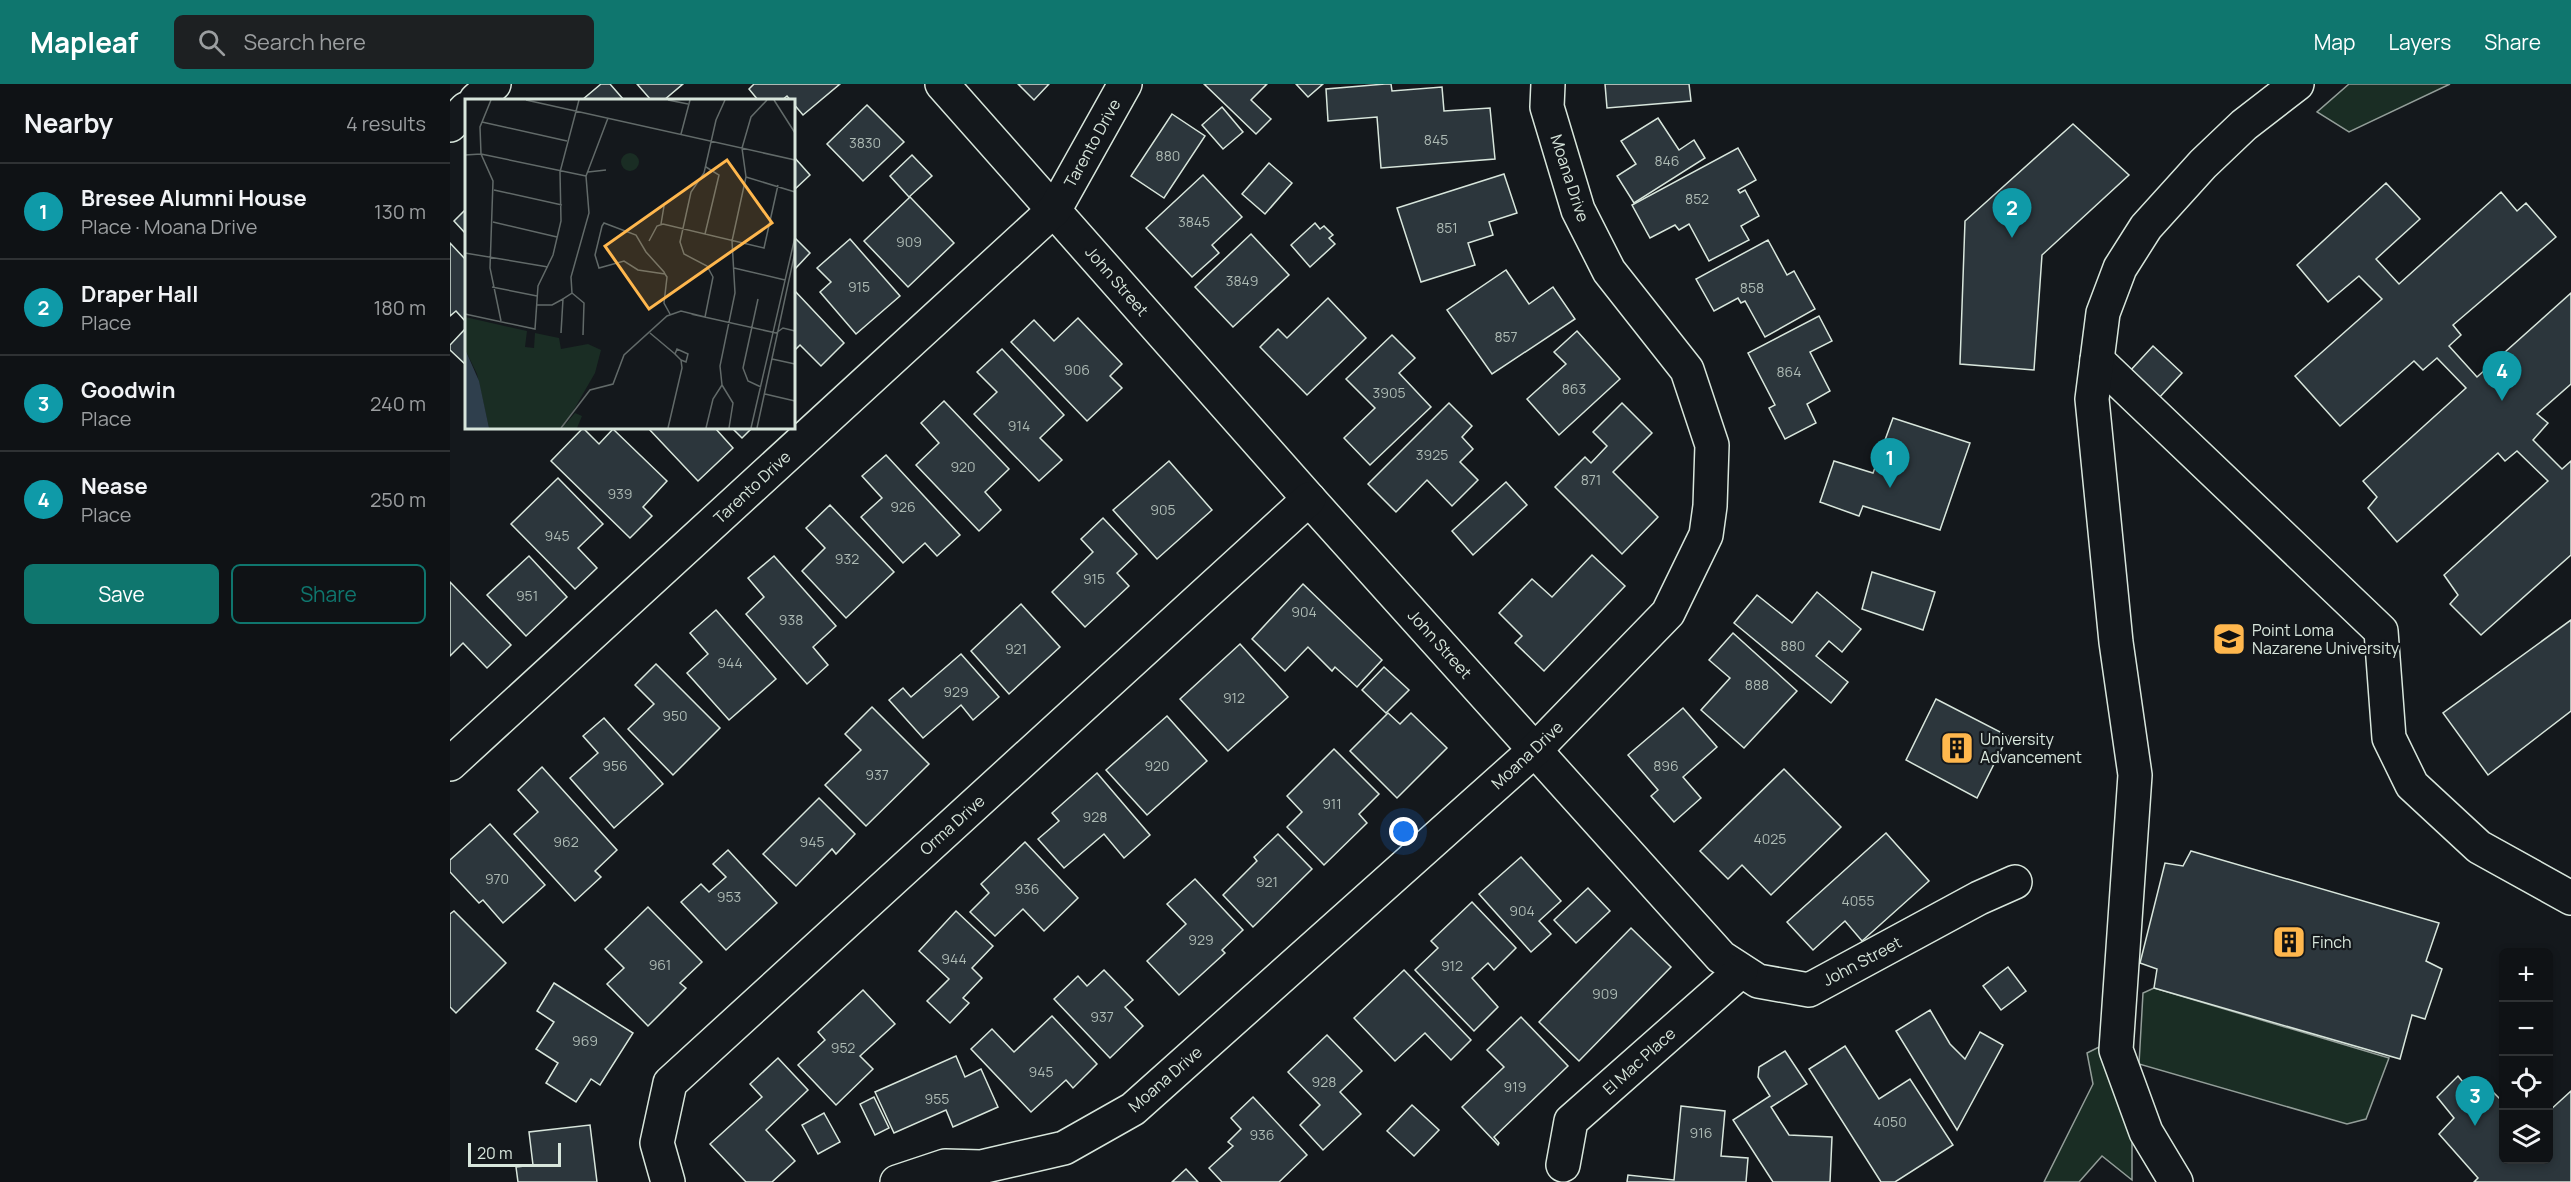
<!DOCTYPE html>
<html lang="en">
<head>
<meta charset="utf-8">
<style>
  body { margin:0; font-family:Manrope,sans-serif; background:#1d2022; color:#f1f3f6 }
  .controls { position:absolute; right:18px; bottom:18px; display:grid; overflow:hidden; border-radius:9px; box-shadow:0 3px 9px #0003 }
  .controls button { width:54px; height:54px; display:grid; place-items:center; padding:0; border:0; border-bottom:2px solid #2f3234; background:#0f1215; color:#f1f3f6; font:30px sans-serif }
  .scale { position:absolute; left:18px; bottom:15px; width:93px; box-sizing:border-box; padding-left:6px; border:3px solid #d8e6dc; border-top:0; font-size:16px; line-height:21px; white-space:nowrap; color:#d8e6dc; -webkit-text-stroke:4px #14181c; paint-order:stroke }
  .you { position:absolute; left:954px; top:748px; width:21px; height:21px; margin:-15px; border:4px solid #fff; border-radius:50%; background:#1a73e8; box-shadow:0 0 0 9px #1a73e833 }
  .badge { display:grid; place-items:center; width:39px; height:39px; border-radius:50%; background:#0f766e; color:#fff; font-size:20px; font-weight:700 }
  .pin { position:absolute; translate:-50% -50px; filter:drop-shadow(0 2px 3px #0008) }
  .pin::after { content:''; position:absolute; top:32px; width:21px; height:18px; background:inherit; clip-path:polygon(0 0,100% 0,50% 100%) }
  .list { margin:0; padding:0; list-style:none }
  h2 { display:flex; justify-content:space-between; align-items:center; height:78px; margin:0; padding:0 24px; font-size:26px }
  h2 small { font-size:20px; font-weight:400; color:#9b9ea0 }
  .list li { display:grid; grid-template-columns:39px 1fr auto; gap:18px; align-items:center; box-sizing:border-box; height:96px; padding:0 24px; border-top:2px solid #2f3234 }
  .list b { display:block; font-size:22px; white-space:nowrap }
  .list p { margin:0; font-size:20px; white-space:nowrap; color:#9b9ea0 }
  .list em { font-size:20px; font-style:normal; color:#9b9ea0 }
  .actions { display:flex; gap:12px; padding:18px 24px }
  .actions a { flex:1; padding:14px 0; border:2px solid #0f766e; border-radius:9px; text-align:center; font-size:21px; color:#0f766e }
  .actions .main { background:#0f766e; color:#fff }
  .icon { flex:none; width:33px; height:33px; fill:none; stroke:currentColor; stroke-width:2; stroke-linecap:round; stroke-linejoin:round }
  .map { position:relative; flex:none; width:2121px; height:1098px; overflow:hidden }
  header { display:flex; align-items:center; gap:36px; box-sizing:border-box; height:84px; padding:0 30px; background:#0f766e; color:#fff }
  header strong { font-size:28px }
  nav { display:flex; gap:33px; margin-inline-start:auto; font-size:21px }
  .search { width:420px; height:54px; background:#1d2022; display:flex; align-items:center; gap:15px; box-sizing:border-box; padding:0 21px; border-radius:9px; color:#9b9ea0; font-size:22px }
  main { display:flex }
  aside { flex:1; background:#0f1215 }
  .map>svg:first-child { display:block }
</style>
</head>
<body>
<header>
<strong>Mapleaf</strong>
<div class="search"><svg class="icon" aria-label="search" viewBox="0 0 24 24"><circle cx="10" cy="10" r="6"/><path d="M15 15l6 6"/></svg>Search here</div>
<nav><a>Map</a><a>Layers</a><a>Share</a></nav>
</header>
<main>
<aside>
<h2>Nearby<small>4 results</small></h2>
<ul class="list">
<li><span class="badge" style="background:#0f9aa8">1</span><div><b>Bresee Alumni House</b><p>Place · Moana Drive</p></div><em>130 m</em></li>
<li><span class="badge" style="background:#0f9aa8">2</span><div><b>Draper Hall</b><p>Place</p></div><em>180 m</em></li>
<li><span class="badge" style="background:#0f9aa8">3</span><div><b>Goodwin</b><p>Place</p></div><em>240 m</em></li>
<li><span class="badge" style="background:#0f9aa8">4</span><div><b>Nease</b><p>Place</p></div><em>250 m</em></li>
</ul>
<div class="actions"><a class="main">Save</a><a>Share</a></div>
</aside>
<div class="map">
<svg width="2121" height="1098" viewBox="0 0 2121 1098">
  <rect width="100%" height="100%" fill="#14181c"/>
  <g fill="#1a2d24" stroke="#939e99" stroke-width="1.5">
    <path d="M1899,0H2000L1899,48L1867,28Z"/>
    <path d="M1704,904L1939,974L1916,1035L1897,1040L1689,980L1693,909Z"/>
    <path d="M1651,962L1682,1050V1096L1652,1072L1629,1098H1594L1643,1000L1637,969Z"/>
  </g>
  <g fill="#2c363c" stroke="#d8e6dc" stroke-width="1.5">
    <path d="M151,0H160L174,16H132Z"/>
    <path d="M187,0H233L214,16H201Z"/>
    <path d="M304,0H390L353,31L337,12L332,16H308L299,5Z"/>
    <path d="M568,0H599L584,16Z"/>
    <path d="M754,0H817L801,16L821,35L806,50Z"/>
    <path d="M846,0H873L858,13Z"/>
    <path d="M935,0H941L942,7L992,3L994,27L1040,24L1045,75L931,84L927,33L878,37L876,5Z"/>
    <path d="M1155,0H1239L1241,17L1157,24Z"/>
    <path d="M417,21L454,58L413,97L377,60Z"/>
    <path d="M772,23L793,48L773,65L752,41Z"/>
    <path d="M722,30L755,52L714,114L681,92Z"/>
    <path d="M1208,34L1229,66L1244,56L1255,74L1184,119L1167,92L1186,80L1171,57Z"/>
    <path d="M1623,40L1679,91L1592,171L1584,286L1510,280L1515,137Z"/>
    <path d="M1288,64L1306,96L1288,106L1290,109L1295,106L1309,132L1291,142L1299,156L1259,177L1239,140L1229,146L1225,141L1200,154L1182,121Z"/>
    <path d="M462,71L482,92L459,113L440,92Z"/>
    <path d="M344,73L360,91L344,106Z"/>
    <path d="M819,79L842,99L815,130L792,110Z"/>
    <path d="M1054,90L1067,129L1039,138L1043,151L1018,159L1025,181L971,198L947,124Z"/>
    <path d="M753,91L792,133L762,161L769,169L742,193L696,144Z"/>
    <path d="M1936,99L1970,135L1926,175L1949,200L2051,108L2067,127L2076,119L2106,153L2003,241L2011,251L1999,262L2027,293L2121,209V300L2087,330L2098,339L2083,356L2112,385L2121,377V471L2031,551L2000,520L2008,511L1994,491L2098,397L2067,367L2055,377L2048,369L1947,458L1918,424L1927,413L1913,397L2016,304L1987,274L1973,286L1964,277L1890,342L1845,292L1932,215L1909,192L1878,218L1847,181Z"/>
    <path d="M460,113L504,159L458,203L414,157Z"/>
    <path d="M16,125V150L4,137Z"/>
    <path d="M865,139L870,145L874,142L883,151L879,154L885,160L860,183L841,161Z"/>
    <path d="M801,150L839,191L783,243L745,203Z"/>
    <path d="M344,153L360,169L344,186Z"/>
    <path d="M400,155L450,212L406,250L370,208L381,198L367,184Z"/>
    <path d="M1318,156L1337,191L1344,187L1365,225L1315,253L1295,217L1291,219L1288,214L1264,227L1246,195Z"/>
    <path d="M0,159L16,176V238L6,227L0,232Z"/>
    <path d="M1056,186L1079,220L1103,203L1125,235L1042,290L997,226Z"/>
    <path d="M344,206L394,259L371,282L350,261L344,267Z"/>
    <path d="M878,214L916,254L857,311L810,263L828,245L837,254Z"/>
    <path d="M1369,232L1382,257L1360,268L1380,307L1357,320L1366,339L1335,355L1319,324L1325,321L1298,269Z"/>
    <path d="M628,234L672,280L660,292L672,304L637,337L561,258L584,236L604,257Z"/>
    <path d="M16,244V281L0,266V261Z"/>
    <path d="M1127,247L1170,295L1109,351L1077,315L1116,280L1104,268Z"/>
    <path d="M942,251L965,274L949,289L981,323L920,381L894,354L925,324L896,295Z"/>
    <path d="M1703,262L1732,289L1708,315L1679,288Z"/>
    <path d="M552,265L614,331L590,354L612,376L589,397L524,330L547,308L527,288Z"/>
    <path d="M494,317L559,385L535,408L551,426L529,447L466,381L489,359L471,339Z"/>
    <path d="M999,319L1022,342L1012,353L1023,365L1010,378L1028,396L1002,422L977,396L946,428L918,400Z"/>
    <path d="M1172,319L1202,349L1163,388L1208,433L1172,470L1105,403L1135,373L1141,379L1157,362L1143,348Z"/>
    <path d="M1443,334L1520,359L1490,446L1413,422L1409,432L1370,418L1384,377L1423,389Z"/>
    <path d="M133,344L149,360L163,345L217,397L193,423L202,432L180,454L101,377Z"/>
    <path d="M198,344H265L283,364L248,397Z"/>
    <path d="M282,344H302L292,354Z"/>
    <path d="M436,371L510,451L487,472L475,459L453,479L411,433L432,414L412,392Z"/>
    <path d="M719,377L762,426L707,475L663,426Z"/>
    <path d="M108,394L153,440L128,464L147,484L125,505L61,440Z"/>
    <path d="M1056,398L1077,421L1023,471L1002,447Z"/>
    <path d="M380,421L444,488L396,534L352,487L375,464L356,444Z"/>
    <path d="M653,434L687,470L667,489L679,502L635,543L602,508L643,468L631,455Z"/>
    <path d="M1142,471L1175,502L1094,587L1065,559L1072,552L1049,529L1082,495L1102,513Z"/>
    <path d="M79,472L117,513L76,552L37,511Z"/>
    <path d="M324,472L386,542L363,563L378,581L357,600L296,530L314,513L298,494Z"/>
    <path d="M1422,488L1485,508L1473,546L1412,525Z"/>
    <path d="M0,498L61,561L37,584L13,559L0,572Z"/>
    <path d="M853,500L932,576L907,603L885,583L882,587L858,563L835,587L802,555Z"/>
    <path d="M1367,508L1411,545L1392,568L1379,557L1366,572L1398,598L1381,619L1284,539L1307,511L1342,539Z"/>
    <path d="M571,520L610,563L559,610L521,567Z"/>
    <path d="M266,526L326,595L279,636L237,589L258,570L240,549Z"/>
    <path d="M2121,536V627L2038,691L1993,629Z"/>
    <path d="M1283,549L1347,607L1294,664L1251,626L1280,594L1259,576Z"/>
    <path d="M790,560L838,613L778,667L730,615Z"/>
    <path d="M511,570L549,613L523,636L511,621L473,654L439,616L453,604L461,613Z"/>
    <path d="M206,580L270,644L223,691L178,645L204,620L185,601Z"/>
    <path d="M934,583L959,606L936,629L912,606Z"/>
    <path d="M1486,615L1558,652L1527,714L1456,676Z"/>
    <path d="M422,623L479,680L416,742L375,701L411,666L395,650Z"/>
    <path d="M1233,624L1267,663L1233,693L1251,714L1224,738L1201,712L1208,706L1178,671Z"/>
    <path d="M938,629L950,640L961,629L997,664L947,714L900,667Z"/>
    <path d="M717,632L757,677L697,731L656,686Z"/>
    <path d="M154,634L213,700L164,744L120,694L148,669L133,652Z"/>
    <path d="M884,665L929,710L909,730L917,739L874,781L837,743L852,728L837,712Z"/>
    <path d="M92,683L167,766L145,787L151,793L125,817L64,750L88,728L68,706Z"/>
    <path d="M1334,685L1391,743L1321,811L1292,781L1278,795L1250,767Z"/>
    <path d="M647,689L700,751L674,774L654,750L614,784L588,755L609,737L602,729Z"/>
    <path d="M369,714L405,750L386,770L382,765L346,802L313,770Z"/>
    <path d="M40,740L95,801L53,839L33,816L29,819L0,788V776Z"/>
    <path d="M1436,749L1479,797L1412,857L1395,837L1363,866L1337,838Z"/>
    <path d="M828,750L862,785L803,843L773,811L807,777L804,773Z"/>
    <path d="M575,758L628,814L594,847L573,825L545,852L520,828L539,809L531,800Z"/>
    <path d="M278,766L327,819L276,866L231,818L251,800L259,808L276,793L263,780Z"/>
    <path d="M1741,767L1989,839L1976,877L1992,885L1975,935L1962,931L1950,975L1704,904L1707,885L1690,879L1715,779L1733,782Z"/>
    <path d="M1071,773L1111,817L1089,837L1101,850L1081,868L1029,810Z"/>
    <path d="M745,795L793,846L772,866L775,869L729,911L697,877L736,840L717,820Z"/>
    <path d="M1138,804L1160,827L1126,859L1104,836Z"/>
    <path d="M1022,818L1066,864L1044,886L1038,879L1022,894L1048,923L1024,947L965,886L988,864L981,857Z"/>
    <path d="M198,823L252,878L230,899L236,904L198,942L157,900L174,884L155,865Z"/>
    <path d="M4,827L56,879L6,929L0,923V830Z"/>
    <path d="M506,827L543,862L522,884L532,894L513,914L519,919L500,939L477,917L499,895L469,867Z"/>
    <path d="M1181,844L1221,883L1129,977L1089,938Z"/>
    <path d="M1558,883L1576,907L1551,926L1533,902Z"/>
    <path d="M654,886L683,916L675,923L693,942L660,974L604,915L628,892L637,902Z"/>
    <path d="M954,886L1021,956L1001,976L975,949L945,977L904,934Z"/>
    <path d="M104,899L183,949L150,1001L141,995L126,1018L96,999L108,979L86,965L104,938L87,927Z"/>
    <path d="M413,906L445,940L410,972L423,985L386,1021L348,981L375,956L368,948Z"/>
    <path d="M1480,926L1500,960L1515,975L1530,948L1553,961L1507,1046L1446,947Z"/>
    <path d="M602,932L647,980L623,1004L616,996L581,1028L521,965L542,945L564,968Z"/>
    <path d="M1071,933L1118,982L1044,1053L1049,1059L1048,1061L1012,1023L1054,983L1037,966Z"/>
    <path d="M877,951L912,987L890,1008L911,1030L873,1066L850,1041L870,1021L838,988Z"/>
    <path d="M1395,962L1429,1015L1460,995L1503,1061L1445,1098H1431L1359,985Z"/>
    <path d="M1335,967L1357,1000L1321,1023L1339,1051L1382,1053L1380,1098H1323L1283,1036L1320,1012L1308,993L1309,983Z"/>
    <path d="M506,972L515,993L531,985L548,1023L503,1043L496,1026L444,1049L425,1008Z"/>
    <path d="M328,974L358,1006L316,1046L345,1077L322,1098H296L260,1060L312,1013L300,1000Z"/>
    <path d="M2008,992L2026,1014L2039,1004L2054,1019V1076H2098V1028L2121,1007V1098H2024L2028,1094L1989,1050L2004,1034L1987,1013Z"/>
    <path d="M424,1013L439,1044L425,1051L410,1020Z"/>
    <path d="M803,1013L857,1071L829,1098H772L759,1084L783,1062L778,1058L791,1045L781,1034Z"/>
    <path d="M962,1021L989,1046L964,1072L937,1047Z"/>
    <path d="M1231,1022L1275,1027L1271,1072L1298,1074L1296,1098H1177L1178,1091L1224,1096Z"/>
    <path d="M374,1029L390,1058L368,1070L352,1041Z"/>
    <path d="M140,1041L147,1098H68L66,1083L83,1081L79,1048Z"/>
    <path d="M736,1085L748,1098H722Z"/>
  </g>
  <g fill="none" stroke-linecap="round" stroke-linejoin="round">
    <defs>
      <g id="minor">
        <path d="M492,0L859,415L1271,873L1308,897L1359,906L1529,814L1565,798"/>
        <path d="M26,16L44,0"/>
        <path d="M0,41L16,25"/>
        <path d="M1647,276L1931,547L1939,654L1962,701L2029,763L2121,814"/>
        <path d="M0,680L605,125L675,0"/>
        <path d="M1113,1081L1121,1037L1291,887"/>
        <path d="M218,1098L207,1059L220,999L859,415"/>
        <path d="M447,1098L495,1082L531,1083L614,1064L683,1025L1086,665L1218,529L1256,451L1260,422L1262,361L1237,286L1159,187L1128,126L1097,23L1098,0"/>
        <path d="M1726,1098L1696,1048L1666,966L1685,691L1666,558L1642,315L1653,229L1670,184L1696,143L1753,80L1794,41L1847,0"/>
      </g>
    </defs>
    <use href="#minor" stroke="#d8e6dc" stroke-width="36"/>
    <use href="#minor" stroke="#14181c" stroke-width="33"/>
  </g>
  <defs>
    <symbol id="university-square" viewBox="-11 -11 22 22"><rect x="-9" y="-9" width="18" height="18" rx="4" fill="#ffb74d" stroke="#14181c"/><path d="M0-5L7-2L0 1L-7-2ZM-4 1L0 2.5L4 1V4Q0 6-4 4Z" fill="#111"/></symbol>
    <symbol id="building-square" viewBox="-11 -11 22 22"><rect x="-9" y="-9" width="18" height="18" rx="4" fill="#ffb74d" stroke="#14181c"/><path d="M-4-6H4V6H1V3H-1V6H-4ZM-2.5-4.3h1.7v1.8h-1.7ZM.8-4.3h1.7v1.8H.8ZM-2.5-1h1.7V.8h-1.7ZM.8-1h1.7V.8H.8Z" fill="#111"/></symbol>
  </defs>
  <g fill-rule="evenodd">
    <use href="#university-square" x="1760" y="536" width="38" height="38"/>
    <use href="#building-square" x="1488" y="645" width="38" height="38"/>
    <use href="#building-square" x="1820" y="839" width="38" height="38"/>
  </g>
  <g text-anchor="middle" stroke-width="4.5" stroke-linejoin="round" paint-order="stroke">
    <g font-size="14" fill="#adbab4">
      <text x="986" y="61">845</text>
      <text x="415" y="64">3830</text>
      <text x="718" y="77">880</text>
      <text x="1217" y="82">846</text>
      <text x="1247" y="120">852</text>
      <text x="744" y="143">3845</text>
      <text x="997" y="149">851</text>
      <text x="459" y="163">909</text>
      <text x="792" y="202">3849</text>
      <text x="409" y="208">915</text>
      <text x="1302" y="209">858</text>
      <text x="1056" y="258">857</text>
      <text x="627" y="291">906</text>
      <text x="1339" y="293">864</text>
      <text x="1124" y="310">863</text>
      <text x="939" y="314">3905</text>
      <text x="569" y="347">914</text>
      <text x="982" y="376">3925</text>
      <text x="513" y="388">920</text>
      <text x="1141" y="401">871</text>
      <text x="170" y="415">939</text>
      <text x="453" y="428">926</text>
      <text x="713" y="431">905</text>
      <text x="107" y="457">945</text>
      <text x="397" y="480">932</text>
      <text x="644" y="500">915</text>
      <text x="77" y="517">951</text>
      <text x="854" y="533">904</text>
      <text x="341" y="541">938</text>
      <text x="1343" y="567">880</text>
      <text x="566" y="570">921</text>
      <text x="280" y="584">944</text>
      <text x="1307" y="606">888</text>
      <text x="506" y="613">929</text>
      <text x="784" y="619">912</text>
      <text x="225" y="637">950</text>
      <text x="165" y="687">956</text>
      <text x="707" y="687">920</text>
      <text x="1216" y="687">896</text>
      <text x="427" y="696">937</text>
      <text x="882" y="725">911</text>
      <text x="645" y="738">928</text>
      <text x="1320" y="760">4025</text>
      <text x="116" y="763">962</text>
      <text x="362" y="763">945</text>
      <text x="47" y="800">970</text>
      <text x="817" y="803">921</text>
      <text x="577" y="810">936</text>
      <text x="279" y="818">953</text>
      <text x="1408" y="822">4055</text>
      <text x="1072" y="832">904</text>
      <text x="751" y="861">929</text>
      <text x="504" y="880">944</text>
      <text x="210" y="886">961</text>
      <text x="1002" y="887">912</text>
      <text x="1155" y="915">909</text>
      <text x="652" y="938">937</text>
      <text x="135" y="962">969</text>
      <text x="393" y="969">952</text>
      <text x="591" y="993">945</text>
      <text x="874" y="1003">928</text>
      <text x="1065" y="1008">919</text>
      <text x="487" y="1020">955</text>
      <text x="1440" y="1043">4050</text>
      <text x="1251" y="1054">916</text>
      <text x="812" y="1056">936</text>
    </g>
    <g font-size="16" fill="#d8e6dc" stroke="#14181c">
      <text transform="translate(642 59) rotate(-61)" y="6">Tarento Drive</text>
      <text transform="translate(1120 94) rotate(72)" y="6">Moana Drive</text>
      <text transform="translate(667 197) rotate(49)" y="6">John Street</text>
      <text transform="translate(302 403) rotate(-43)" y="6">Tarento Drive</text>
      <text transform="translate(990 560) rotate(48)" y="6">John Street</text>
      <text transform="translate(1077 671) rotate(-43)" y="6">Moana Drive</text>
      <text transform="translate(502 741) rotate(-42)" y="6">Orma Drive</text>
      <text transform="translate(1412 877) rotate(-28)" y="6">John Street</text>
      <text transform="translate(1189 977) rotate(-42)" y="6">El Mac Place</text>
      <text transform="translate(715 995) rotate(-41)" y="6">Moana Drive</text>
    </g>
    <g font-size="16" fill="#d8e6dc" stroke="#14181c" text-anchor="start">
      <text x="1802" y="552">Point Loma<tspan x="1802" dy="18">Nazarene University</tspan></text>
      <text x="1530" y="661">University<tspan x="1530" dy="18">Advancement</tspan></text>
      <text x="1862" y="864">Finch</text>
    </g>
  </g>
  <g transform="translate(15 15)">
    <rect width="330" height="330" fill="#14181c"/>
    <path d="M156 63a9 9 0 1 1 18 0a9 9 0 1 1-18 0ZM0,218L62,232L60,248L69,249L70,234L94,239L96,250L123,245L136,251L130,274L100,326L110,314L117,317L112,329H24L12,275L0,250Z" fill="#1a2d24"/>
    <path d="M0,250L14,282L24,329H0Z" fill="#2f3f4d"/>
    <path fill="none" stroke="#626a69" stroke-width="1.5" d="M26,1L15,28L16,55L28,82L25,169L36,222M61,1L330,61M203,1L223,5M309,1L330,34M17,23L102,42M216,35L225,1M0,56L16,55L121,77M123,73L141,71M281,78L330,93M29,91L97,106M28,123L92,138M196,125L199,107M240,135L254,76L241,68M184,142L192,127L198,125L299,149L313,86M0,154L83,168M269,169L320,181M200,175L173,171L159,162L134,169L130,156L137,127L139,124L171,136L181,153L199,173L200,175L202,178L199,204L205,215M27,188L72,197M107,194L119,204L118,236M293,200L278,269L283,282L296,288M71,206H87L98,200M0,215L70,230L73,187L88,156L96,122L95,73L114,1M226,215L311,234L318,229L330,232M240,218L248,178L242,167L219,155L215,143L226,93L239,74L251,21L260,1M96,234L98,200L107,194L106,178L124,114L121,77L143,19M185,234L210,255M307,260L330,265M257,286L268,304L264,329M300,295L330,302M96,329L125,291L148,285L159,256L202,217L216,212L240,218M203,329L217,269L216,261L210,255L212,250L223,255L221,263L216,261M241,329L248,300L257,286L255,267L270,194L267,142L281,78L277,49L286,18L302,1M286,329L330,138M292,329L330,153"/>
    <path fill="#ffb74d" fill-opacity="0.15" stroke="#ffb74d" stroke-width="3" d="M262,61L307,124L184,210L140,147Z"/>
    <rect width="330" height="330" fill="none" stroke="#d8e6dc" stroke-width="3"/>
  </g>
</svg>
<div class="controls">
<button>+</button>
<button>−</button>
<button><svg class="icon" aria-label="locate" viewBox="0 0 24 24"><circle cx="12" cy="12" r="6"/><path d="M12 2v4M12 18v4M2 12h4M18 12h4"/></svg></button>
<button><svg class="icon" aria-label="layers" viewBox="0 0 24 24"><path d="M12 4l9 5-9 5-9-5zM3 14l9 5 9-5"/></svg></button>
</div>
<div class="scale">20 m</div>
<div class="you"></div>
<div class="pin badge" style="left:1440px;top:404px;background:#0f9aa8">1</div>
<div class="pin badge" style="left:1562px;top:154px;background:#0f9aa8">2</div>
<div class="pin badge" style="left:2025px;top:1042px;background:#0f9aa8">3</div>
<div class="pin badge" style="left:2052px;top:317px;background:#0f9aa8">4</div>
</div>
</main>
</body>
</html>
